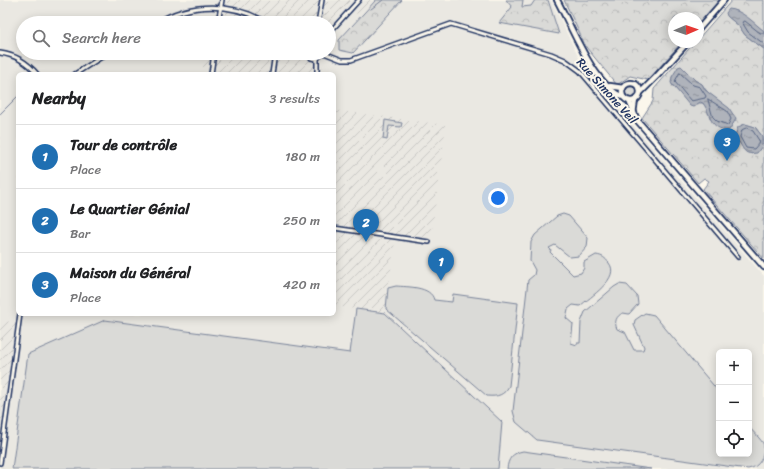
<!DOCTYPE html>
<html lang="en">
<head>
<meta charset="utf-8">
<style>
  body { margin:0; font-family:Sriracha,sans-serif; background:#f2f2f2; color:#202124 }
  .controls { position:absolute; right:12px; bottom:12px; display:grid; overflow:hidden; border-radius:6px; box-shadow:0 2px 10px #0003 }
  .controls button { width:36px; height:36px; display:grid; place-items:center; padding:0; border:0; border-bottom:1px solid #e0e0e0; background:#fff; color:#202124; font:20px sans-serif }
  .compass { position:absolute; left:668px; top:12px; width:36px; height:36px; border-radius:50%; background:#fff; box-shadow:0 2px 10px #0003; rotate:88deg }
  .you { position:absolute; left:498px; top:198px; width:14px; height:14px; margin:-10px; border:3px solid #fff; border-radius:50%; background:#1a73e8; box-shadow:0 0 0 6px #1a73e833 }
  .badge { display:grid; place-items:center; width:26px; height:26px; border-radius:50%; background:#1f6fb2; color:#fff; font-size:13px; font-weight:700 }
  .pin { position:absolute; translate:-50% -33px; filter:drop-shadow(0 1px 2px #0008) }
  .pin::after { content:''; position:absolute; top:21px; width:14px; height:12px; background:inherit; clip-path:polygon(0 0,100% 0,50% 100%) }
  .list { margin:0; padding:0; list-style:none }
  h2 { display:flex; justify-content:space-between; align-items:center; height:52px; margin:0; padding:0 16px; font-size:17px }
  h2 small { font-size:13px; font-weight:400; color:#757577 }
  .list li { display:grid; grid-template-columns:26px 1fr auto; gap:12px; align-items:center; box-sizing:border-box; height:64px; padding:0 16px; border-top:1px solid #e0e0e0 }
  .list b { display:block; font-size:15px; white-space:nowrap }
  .list p { margin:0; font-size:13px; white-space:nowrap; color:#757577 }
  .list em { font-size:13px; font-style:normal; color:#757577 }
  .icon { flex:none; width:22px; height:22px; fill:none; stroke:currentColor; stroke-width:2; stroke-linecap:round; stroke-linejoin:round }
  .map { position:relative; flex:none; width:764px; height:469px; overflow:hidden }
  .search { position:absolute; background:#fff; box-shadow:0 2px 10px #0003; left:16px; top:16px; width:320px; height:44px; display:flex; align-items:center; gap:10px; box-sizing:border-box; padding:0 14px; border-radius:22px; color:#757577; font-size:15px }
  .panel { position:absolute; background:#fff; box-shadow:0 2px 10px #0003; left:16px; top:72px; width:320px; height:244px; border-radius:6px }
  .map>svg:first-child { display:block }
</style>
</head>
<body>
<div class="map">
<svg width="764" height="469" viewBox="0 0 764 469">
  <defs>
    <pattern id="industrial-furrows" width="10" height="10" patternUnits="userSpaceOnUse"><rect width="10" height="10" fill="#eae8e2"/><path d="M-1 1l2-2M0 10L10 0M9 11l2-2" fill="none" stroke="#c8c7c4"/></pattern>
    <pattern id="forest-crowns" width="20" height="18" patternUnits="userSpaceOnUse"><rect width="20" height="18" fill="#dadad7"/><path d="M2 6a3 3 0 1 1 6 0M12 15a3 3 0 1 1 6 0" fill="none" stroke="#babbbb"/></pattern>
    <pattern id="water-ripples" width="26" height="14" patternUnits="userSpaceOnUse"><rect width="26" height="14" fill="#afb3bb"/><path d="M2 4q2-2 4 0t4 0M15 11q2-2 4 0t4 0" fill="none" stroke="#8e929b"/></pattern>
  </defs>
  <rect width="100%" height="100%" fill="#fbf7ec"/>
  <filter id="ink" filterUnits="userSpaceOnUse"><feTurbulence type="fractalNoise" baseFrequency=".025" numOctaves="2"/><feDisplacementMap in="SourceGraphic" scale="8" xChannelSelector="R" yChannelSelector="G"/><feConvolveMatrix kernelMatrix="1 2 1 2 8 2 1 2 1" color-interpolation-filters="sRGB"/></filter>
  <g filter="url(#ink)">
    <path fill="#eae8e2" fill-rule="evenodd" d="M0,0H551L579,58L621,109L622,112L764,276V469H0ZM23,23H329V53H23ZM18,74H334V314H18ZM719,352H749V454H719Z"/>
    <g fill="url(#industrial-furrows)">
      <path d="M212,0H380L368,12L353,14L337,32L329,45V23H209Z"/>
      <path d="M205,53H325L321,74H202Z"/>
      <path d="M334,110L446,125L430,245L395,241L385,313L334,306Z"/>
      <path d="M0,320L17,323L0,437Z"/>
    </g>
    <g fill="#dadad7" stroke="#7a849a">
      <circle cx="631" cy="93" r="6"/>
      <path d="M385,120L402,123L401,127L389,126L387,140L383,139Z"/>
      <path d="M563,214L569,216L588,238L587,247L579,256L570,257L555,245L549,248L551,250L550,252L573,275L581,273L584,268V262L596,255C603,256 605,258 609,263C621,278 590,297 580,306L573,305L568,309L566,318L573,324L571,343L577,345V343H580L581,322L585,312L614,287L619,284L627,285L637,296L638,304L629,314L623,313C616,316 614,322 617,329L625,332L634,350H643L644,347L634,325L635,320L645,313L654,315L719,392V454H749V427C753,432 761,439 764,445C764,457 760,467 748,469L537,440L516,422L513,411L528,280L534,275L535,270L530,261L531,242L535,235L557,216Z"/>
      <path d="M396,286C407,287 431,286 434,300L452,302L453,294L518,303L509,386C504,395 498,397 487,396L386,309L388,288Z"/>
      <path d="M356,309L385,313L502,422L498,469H12L28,354L105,320L350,353Z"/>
      <path d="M523,451L651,469H507C508,459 512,453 523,451Z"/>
    </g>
    <g fill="url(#forest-crowns)" stroke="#7a849a" fill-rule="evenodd">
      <path d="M376,0H402L353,53L339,50V40Z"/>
      <path d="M506,0H523L522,7L531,6L535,0H548L559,34L499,23L512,7Z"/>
      <path d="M564,0H719L698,24V18H674V42H682L648,80L630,76L617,85L586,47Z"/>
      <path d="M732,0H764V31L737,11L733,10L727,16L739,26L745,35L764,49V259L703,189L709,181L704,178L698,183L642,118L653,101L654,89L695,42H698V39ZM677,70C687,73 693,80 702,84C709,98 727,105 736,118L730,129L727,130C703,120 715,119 703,103H698L693,107L672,85V77ZM745,124L755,127L762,136L763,144L752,154L746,152L739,142L735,140C734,133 738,127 745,124Z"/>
    </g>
    <g fill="url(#water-ripples)" stroke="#747e96">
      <path d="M729,9C742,10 754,23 764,31V49L745,35L739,26L727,16L726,13Z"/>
      <path d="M681,66L696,81L702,84L705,90L729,108L736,119L729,130C708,129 712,115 703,103L700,102L693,107L690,106L671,83L672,77L678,67Z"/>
      <path d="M745,124L755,127L762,136V146L757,153C744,155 745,151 739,142L734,139L738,127Z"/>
    </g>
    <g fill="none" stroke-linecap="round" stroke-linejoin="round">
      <g stroke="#566483" stroke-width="1">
        <path d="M764,33H760L745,21L742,22L748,32L764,44"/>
        <path d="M680,73L693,85L700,87L706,96L705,98L691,101L675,82Z"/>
        <path d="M708,99L727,111L731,119L728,125L717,121L713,117Z"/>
        <path d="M747,128L753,131L760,142L754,149L746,148L740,137L742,130Z"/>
      </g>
      <g stroke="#747e96" stroke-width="1">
        <path d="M371,9L383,0"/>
        <path d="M0,114L18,96"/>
      </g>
      <defs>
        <g id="minor">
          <path d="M156,23C190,2 233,2 267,23"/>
          <path d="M218,23L222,0"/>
          <path d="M318,23L322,0"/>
          <path d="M329,33L359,0"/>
          <path d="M0,53C16,55 27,62 37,74"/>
          <path d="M309,53L311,58L317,59"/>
          <path d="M324,53L342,60H351L451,24L551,54L565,60L580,71L738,257"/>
          <path d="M317,59V74"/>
          <path d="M317,59L321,53"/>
          <path d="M75,74L108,53"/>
          <path d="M211,74L214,53"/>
          <path d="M272,74L275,53"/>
          <path d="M334,228L429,242"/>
          <path d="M0,463L20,314"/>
        </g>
        <g id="secondary">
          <path d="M557,0C572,27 593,85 623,97"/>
          <path d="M698,30L724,0"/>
          <circle cx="631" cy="92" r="9"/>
          <path d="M610,86L623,88"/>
          <path d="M640,93L657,76L688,42"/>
          <path d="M629,101L637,120L764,267"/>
          <path d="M633,114L635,100"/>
        </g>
      </defs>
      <use href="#minor" stroke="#1b2f5e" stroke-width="6"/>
      <use href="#secondary" stroke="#1b2f5e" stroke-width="8"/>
      <use href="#minor" stroke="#fbf7ec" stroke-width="3"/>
      <use href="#secondary" stroke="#fbf7ec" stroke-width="4.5"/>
    </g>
  </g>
  <g text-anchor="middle" stroke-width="4" stroke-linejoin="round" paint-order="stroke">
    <g font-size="12" fill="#1b2f5e" stroke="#fbf7ec">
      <text transform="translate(607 91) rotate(48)" y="4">Rue Simone Veil</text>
    </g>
  </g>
</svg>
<div class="controls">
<button>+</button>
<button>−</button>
<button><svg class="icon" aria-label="locate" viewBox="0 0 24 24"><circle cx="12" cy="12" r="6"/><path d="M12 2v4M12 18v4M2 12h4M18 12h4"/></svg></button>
</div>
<svg class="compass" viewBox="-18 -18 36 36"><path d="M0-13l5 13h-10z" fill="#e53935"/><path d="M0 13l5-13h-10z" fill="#757577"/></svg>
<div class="you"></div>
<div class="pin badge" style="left:441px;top:281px">1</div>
<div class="pin badge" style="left:366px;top:242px">2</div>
<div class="pin badge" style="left:727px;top:161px">3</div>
<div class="search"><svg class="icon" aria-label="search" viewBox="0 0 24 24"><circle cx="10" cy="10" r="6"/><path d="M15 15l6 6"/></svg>Search here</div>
<section class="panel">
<h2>Nearby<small>3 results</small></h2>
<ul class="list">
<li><span class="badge">1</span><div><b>Tour de contrôle</b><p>Place</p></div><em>180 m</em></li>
<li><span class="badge">2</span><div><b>Le Quartier Génial</b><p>Bar</p></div><em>250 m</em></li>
<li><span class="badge">3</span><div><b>Maison du Général</b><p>Place</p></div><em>420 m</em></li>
</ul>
</section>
</div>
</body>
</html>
